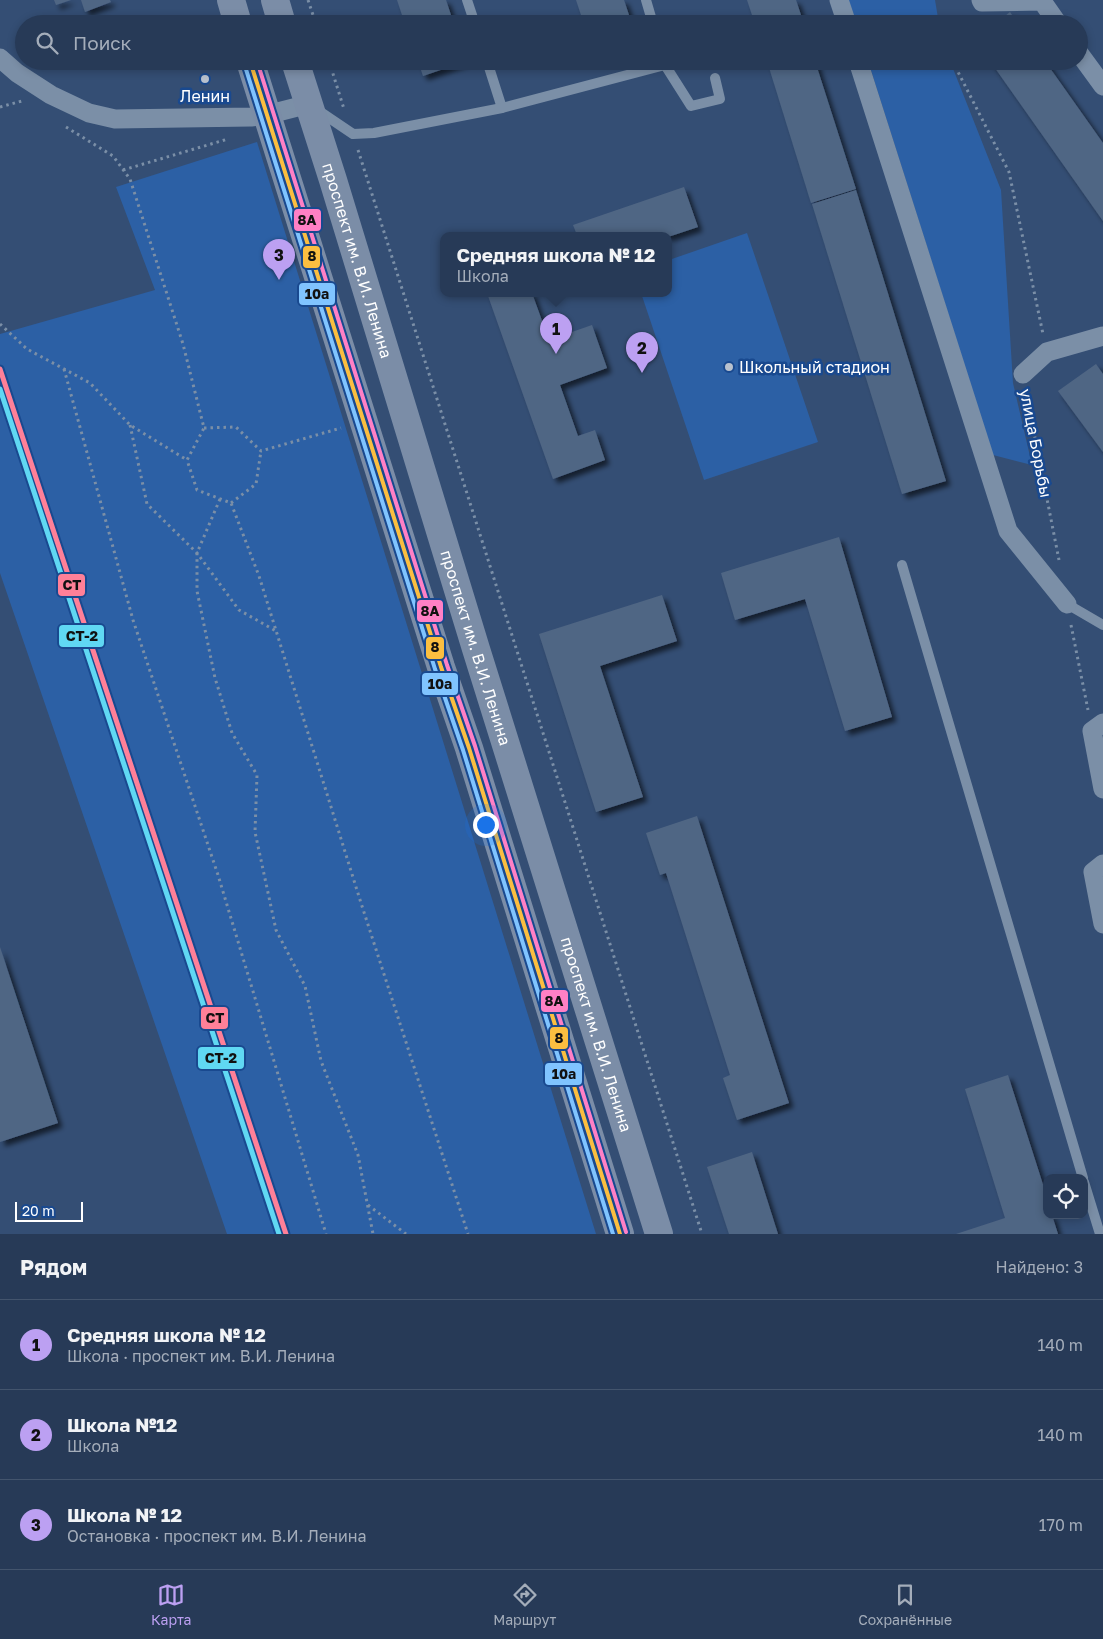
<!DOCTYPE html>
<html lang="ru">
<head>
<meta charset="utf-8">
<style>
  body { margin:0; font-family:"Golos Text",sans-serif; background:#2f415d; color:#f1f3f6 }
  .controls { position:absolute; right:15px; bottom:15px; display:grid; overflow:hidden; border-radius:10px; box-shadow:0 2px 8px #0003 }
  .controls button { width:45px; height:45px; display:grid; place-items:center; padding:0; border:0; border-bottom:1px solid #43546d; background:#273a57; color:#f1f3f6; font:25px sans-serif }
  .scale { position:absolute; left:15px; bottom:12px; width:68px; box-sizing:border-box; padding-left:5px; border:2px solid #fff; border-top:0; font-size:14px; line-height:18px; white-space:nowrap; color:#fff; -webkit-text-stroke:4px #19498f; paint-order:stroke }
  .you { position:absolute; left:485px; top:824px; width:18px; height:18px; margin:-12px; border:4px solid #fff; border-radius:50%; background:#1a73e8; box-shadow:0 0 0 8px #1a73e833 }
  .badge { display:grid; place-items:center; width:32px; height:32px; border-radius:50%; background:#bca0f2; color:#111; font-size:16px; font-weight:700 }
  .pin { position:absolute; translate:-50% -41px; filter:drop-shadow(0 1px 2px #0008) }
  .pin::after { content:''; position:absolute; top:26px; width:18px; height:15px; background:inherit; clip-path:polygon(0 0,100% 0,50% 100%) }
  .popup { position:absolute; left:440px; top:232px; width:232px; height:65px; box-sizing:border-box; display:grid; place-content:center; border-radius:10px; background:#273a57; filter:drop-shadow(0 1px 4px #0005); font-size:16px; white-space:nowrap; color:#a4adba }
  .popup b { font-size:19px; color:#f1f3f6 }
  .popup::after { content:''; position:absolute; left:50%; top:100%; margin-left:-10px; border:10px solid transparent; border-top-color:#273a57 }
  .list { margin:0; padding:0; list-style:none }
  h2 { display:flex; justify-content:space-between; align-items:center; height:65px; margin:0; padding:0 20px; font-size:21px }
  h2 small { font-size:16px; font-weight:400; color:#a4adba }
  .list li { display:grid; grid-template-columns:32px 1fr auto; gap:15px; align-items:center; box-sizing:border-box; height:90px; padding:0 20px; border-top:1px solid #43546d }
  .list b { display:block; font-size:19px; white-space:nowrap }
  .list p { margin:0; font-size:16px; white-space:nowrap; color:#a4adba }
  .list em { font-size:16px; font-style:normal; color:#a4adba }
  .icon { flex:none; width:28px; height:28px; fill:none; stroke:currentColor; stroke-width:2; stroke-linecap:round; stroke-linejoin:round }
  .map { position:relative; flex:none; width:1103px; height:1234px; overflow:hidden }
  .search { position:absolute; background:#273a57; box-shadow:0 2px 8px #0003; left:15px; right:15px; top:15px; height:55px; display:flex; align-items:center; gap:12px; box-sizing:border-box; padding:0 18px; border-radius:28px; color:#a4adba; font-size:19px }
  .sheet { height:335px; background:#273a57 }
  nav { display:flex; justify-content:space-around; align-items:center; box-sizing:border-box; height:70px; border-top:1px solid #43546d; background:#273a57; font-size:14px; color:#a4adba }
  nav a { display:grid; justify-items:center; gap:2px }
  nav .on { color:#bca0f2 }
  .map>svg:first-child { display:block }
</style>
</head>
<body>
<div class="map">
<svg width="1103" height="1234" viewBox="0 0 1103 1234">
  <defs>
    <filter id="shadow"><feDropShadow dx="4.5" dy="4.5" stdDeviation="2.5" flood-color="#0009"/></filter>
  </defs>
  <rect width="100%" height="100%" fill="#344e74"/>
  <g fill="#2c60a5">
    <path d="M848,0H935L939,24H856Z"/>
    <path d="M868,61H950L1001,190L1013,383L1032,465L993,455Z"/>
    <path d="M257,142L596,1234H227L0,573V334L155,290L116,187Z"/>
    <path d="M747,233L818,442L704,480L641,293H668L669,260Z"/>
  </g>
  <g fill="#506684" filter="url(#shadow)">
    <path d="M54,0H71L56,5Z"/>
    <path d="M81,0H110L111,2L85,12Z"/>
    <path d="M397,0H446L454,24H405Z"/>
    <path d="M576,0H624L632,24H584Z"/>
    <path d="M747,0H796L804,24H755Z"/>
    <path d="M1010,12L1018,24H995Z"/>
    <path d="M144,16L145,24H118V20Z"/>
    <path d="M418,61H464V62L423,76Z"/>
    <path d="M767,61H815L856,189L811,203Z"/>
    <path d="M990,61H1045L1103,143V221Z"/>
    <path d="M684,187L698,227L668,237V235H577L573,225Z"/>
    <path d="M856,190L946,481L902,494L812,204Z"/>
    <path d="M487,293H532L549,340L592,325L607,368L560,385L578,436L595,430L605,460L553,479Z"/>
    <path d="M1096,364L1103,374V452L1058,391Z"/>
    <path d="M839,537L892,717L845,731L805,599L735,620L721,573Z"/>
    <path d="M662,595L677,641L600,666L643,797L596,812L539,634Z"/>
    <path d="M697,816L789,1103L737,1120L723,1078L730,1075L666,873L660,875L646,833Z"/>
    <path d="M0,947L58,1123L0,1142Z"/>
    <path d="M1008,1075L1047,1197V1215H1052L1058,1234H956L1005,1218L965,1089Z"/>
    <path d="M752,1152L778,1234H729L707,1167Z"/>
  </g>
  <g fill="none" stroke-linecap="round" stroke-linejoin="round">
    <g stroke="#7b8fa7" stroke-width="3" stroke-dasharray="2.5 4" stroke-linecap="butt">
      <path d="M308,0L316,24"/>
      <path d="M329,61L344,109"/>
      <path d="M956,61L954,64L1009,172L1043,334"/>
      <path d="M0,107L22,101"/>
      <path d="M66,127L113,156L130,179L183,344L204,428L187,460L197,490L231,503L259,576L361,903L468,1234"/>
      <path d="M358,150L702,1234"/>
      <path d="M123,170L228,139"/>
      <path d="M0,324L27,349L90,383L130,425L187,460"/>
      <path d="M64,369L133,620L218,875L326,1234"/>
      <path d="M1026,392L1059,560"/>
      <path d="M130,425L147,504L197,553L239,610L276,631"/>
      <path d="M204,428L236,427L261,451L341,428"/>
      <path d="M220,499L197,553V591L215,678L232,733L257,775L255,832L276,930L305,986L321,1061L358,1155L373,1234"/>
      <path d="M231,503L256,484L261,451"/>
      <path d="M1071,625L1088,710"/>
      <path d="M368,1205L406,1234"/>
    </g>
    <g stroke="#7b8fa7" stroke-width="10">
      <path d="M467,0L475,24"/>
      <path d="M646,0L653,24"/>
      <path d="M487,61L502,108"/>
      <path d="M665,65L691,106L720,99L715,78"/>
      <path d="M316,109L353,134L374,133L502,108L665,65L664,61"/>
      <path d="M902,565L1083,1178"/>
      <path d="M1067,604L1103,625"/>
      <path d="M1084,1182L1100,1234"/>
    </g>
    <g stroke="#7b8fa7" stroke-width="19">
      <path d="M839,0L847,24"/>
      <path d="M981,0L982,2L1042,1L1058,24"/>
      <path d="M1079,53L1103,86"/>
      <path d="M0,58L17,73L51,95L89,113L115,119L251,117L266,115L309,104"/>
      <path d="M858,61L1008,531L1067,604"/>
      <path d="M1023,374L1047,352L1103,336"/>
      <path d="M1103,723L1092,731L1103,789"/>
      <path d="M1103,864L1093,872L1103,924"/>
    </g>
    <g stroke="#7b8da7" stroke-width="28">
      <path d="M231,0L238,24"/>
      <path d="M275,0L282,24"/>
      <path d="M250,61L441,667L469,748L620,1234"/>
      <path id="s1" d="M295,61L333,180L476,649L659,1234"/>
    </g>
    <defs>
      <path id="bus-1" d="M250,61L441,667L469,748L620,1234"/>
      <path id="bus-2" d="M244,63L435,669L463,750L613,1234"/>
      <path id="bus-3" d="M257,61L447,665L475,746L626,1232"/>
    </defs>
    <use href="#bus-1" stroke="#19498f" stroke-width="8"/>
    <use href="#bus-2" stroke="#19498f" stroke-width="8"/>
    <use href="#bus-3" stroke="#19498f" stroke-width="8"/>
    <use href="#bus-1" stroke="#fbbe40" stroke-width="4"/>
    <use href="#bus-2" stroke="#80c4ff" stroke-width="4"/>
    <use href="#bus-3" stroke="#ff80c5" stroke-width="4"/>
    <defs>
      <path id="rail-1" d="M0,369L286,1234"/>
      <path id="rail-2" d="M0,389L279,1234"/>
    </defs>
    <use href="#rail-1" stroke="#19498f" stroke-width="9"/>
    <use href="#rail-2" stroke="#19498f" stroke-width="9"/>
    <use href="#rail-1" stroke="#ff8098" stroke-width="5"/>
    <use href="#rail-2" stroke="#60d8f3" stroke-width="5"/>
  </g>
  <g fill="#b8c1ce" stroke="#19498f" stroke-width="2">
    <circle cx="205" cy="79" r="5"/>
    <circle cx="729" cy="367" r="5"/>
  </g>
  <g text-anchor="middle" stroke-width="5" stroke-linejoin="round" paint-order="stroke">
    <g font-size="16" fill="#fff" stroke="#19498f">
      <text x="205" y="102">Ленин</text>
      <text x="739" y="373" text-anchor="start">Школьный стадион</text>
    </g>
    <g font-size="16" fill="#fff" stroke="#19498f">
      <text dy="6" stroke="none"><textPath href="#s1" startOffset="209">проспект им. В.И. Ленина</textPath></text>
      <text transform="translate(1036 443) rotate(79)" y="6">улица Борьбы</text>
      <text dy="6" stroke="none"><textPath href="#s1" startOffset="614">проспект им. В.И. Ленина</textPath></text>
      <text dy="6" stroke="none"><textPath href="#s1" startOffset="1019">проспект им. В.И. Ленина</textPath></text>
    </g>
  </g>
  <g stroke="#19498f" stroke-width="2">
    <rect x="293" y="208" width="29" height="24" rx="5" fill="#ff80c5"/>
    <rect x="302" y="245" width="19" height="24" rx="5" fill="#fbbe40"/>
    <rect x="298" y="282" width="38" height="24" rx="5" fill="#80c4ff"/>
    <rect x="57" y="573" width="29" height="24" rx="5" fill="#ff8098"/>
    <rect x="416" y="599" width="28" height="24" rx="5" fill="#ff80c5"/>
    <rect x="58" y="624" width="47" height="24" rx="5" fill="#60d8f3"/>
    <rect x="425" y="636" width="20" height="24" rx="5" fill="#fbbe40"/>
    <rect x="421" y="672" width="38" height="24" rx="5" fill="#80c4ff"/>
    <rect x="540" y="989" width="29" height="24" rx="5" fill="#ff80c5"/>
    <rect x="200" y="1006" width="29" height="24" rx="5" fill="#ff8098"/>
    <rect x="549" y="1026" width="20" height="24" rx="5" fill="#fbbe40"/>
    <rect x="197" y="1046" width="48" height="24" rx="5" fill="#60d8f3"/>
    <rect x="544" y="1062" width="39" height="24" rx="5" fill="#80c4ff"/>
  </g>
  <g font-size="14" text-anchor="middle" font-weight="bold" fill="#111">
    <text x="307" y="225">8А</text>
    <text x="312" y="261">8</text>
    <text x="317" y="299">10а</text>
    <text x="72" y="590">СТ</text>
    <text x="430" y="616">8А</text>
    <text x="82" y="641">СТ-2</text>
    <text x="435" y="652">8</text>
    <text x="440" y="689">10а</text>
    <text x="554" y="1006">8А</text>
    <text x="215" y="1023">СТ</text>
    <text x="559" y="1043">8</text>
    <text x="221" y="1063">СТ-2</text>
    <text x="564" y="1079">10а</text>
  </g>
</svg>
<div class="controls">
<button><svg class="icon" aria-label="locate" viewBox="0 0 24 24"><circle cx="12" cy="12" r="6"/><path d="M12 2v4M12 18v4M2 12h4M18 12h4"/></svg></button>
</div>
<div class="scale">20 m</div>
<div class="you"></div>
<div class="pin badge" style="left:556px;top:354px">1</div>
<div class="popup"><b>Средняя школа № 12</b>Школа</div>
<div class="pin badge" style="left:642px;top:373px">2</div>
<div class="pin badge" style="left:279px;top:280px">3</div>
<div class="search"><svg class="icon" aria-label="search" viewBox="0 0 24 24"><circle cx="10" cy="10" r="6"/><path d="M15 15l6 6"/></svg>Поиск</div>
</div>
<section class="sheet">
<h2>Рядом<small>Найдено: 3</small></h2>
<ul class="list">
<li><span class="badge">1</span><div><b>Средняя школа № 12</b><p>Школа · проспект им. В.И. Ленина</p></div><em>140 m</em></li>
<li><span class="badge">2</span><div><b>Школа №12</b><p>Школа</p></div><em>140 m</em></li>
<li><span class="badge">3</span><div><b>Школа № 12</b><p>Остановка · проспект им. В.И. Ленина</p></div><em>170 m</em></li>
</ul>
</section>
<nav>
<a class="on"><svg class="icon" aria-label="map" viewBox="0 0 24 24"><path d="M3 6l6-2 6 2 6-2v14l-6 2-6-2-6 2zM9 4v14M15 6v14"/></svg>Карта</a>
<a><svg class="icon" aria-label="directions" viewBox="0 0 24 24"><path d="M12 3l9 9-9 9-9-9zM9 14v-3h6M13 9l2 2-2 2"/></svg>Маршрут</a>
<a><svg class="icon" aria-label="saved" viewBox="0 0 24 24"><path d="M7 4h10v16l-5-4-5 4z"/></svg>Сохранённые</a>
</nav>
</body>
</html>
